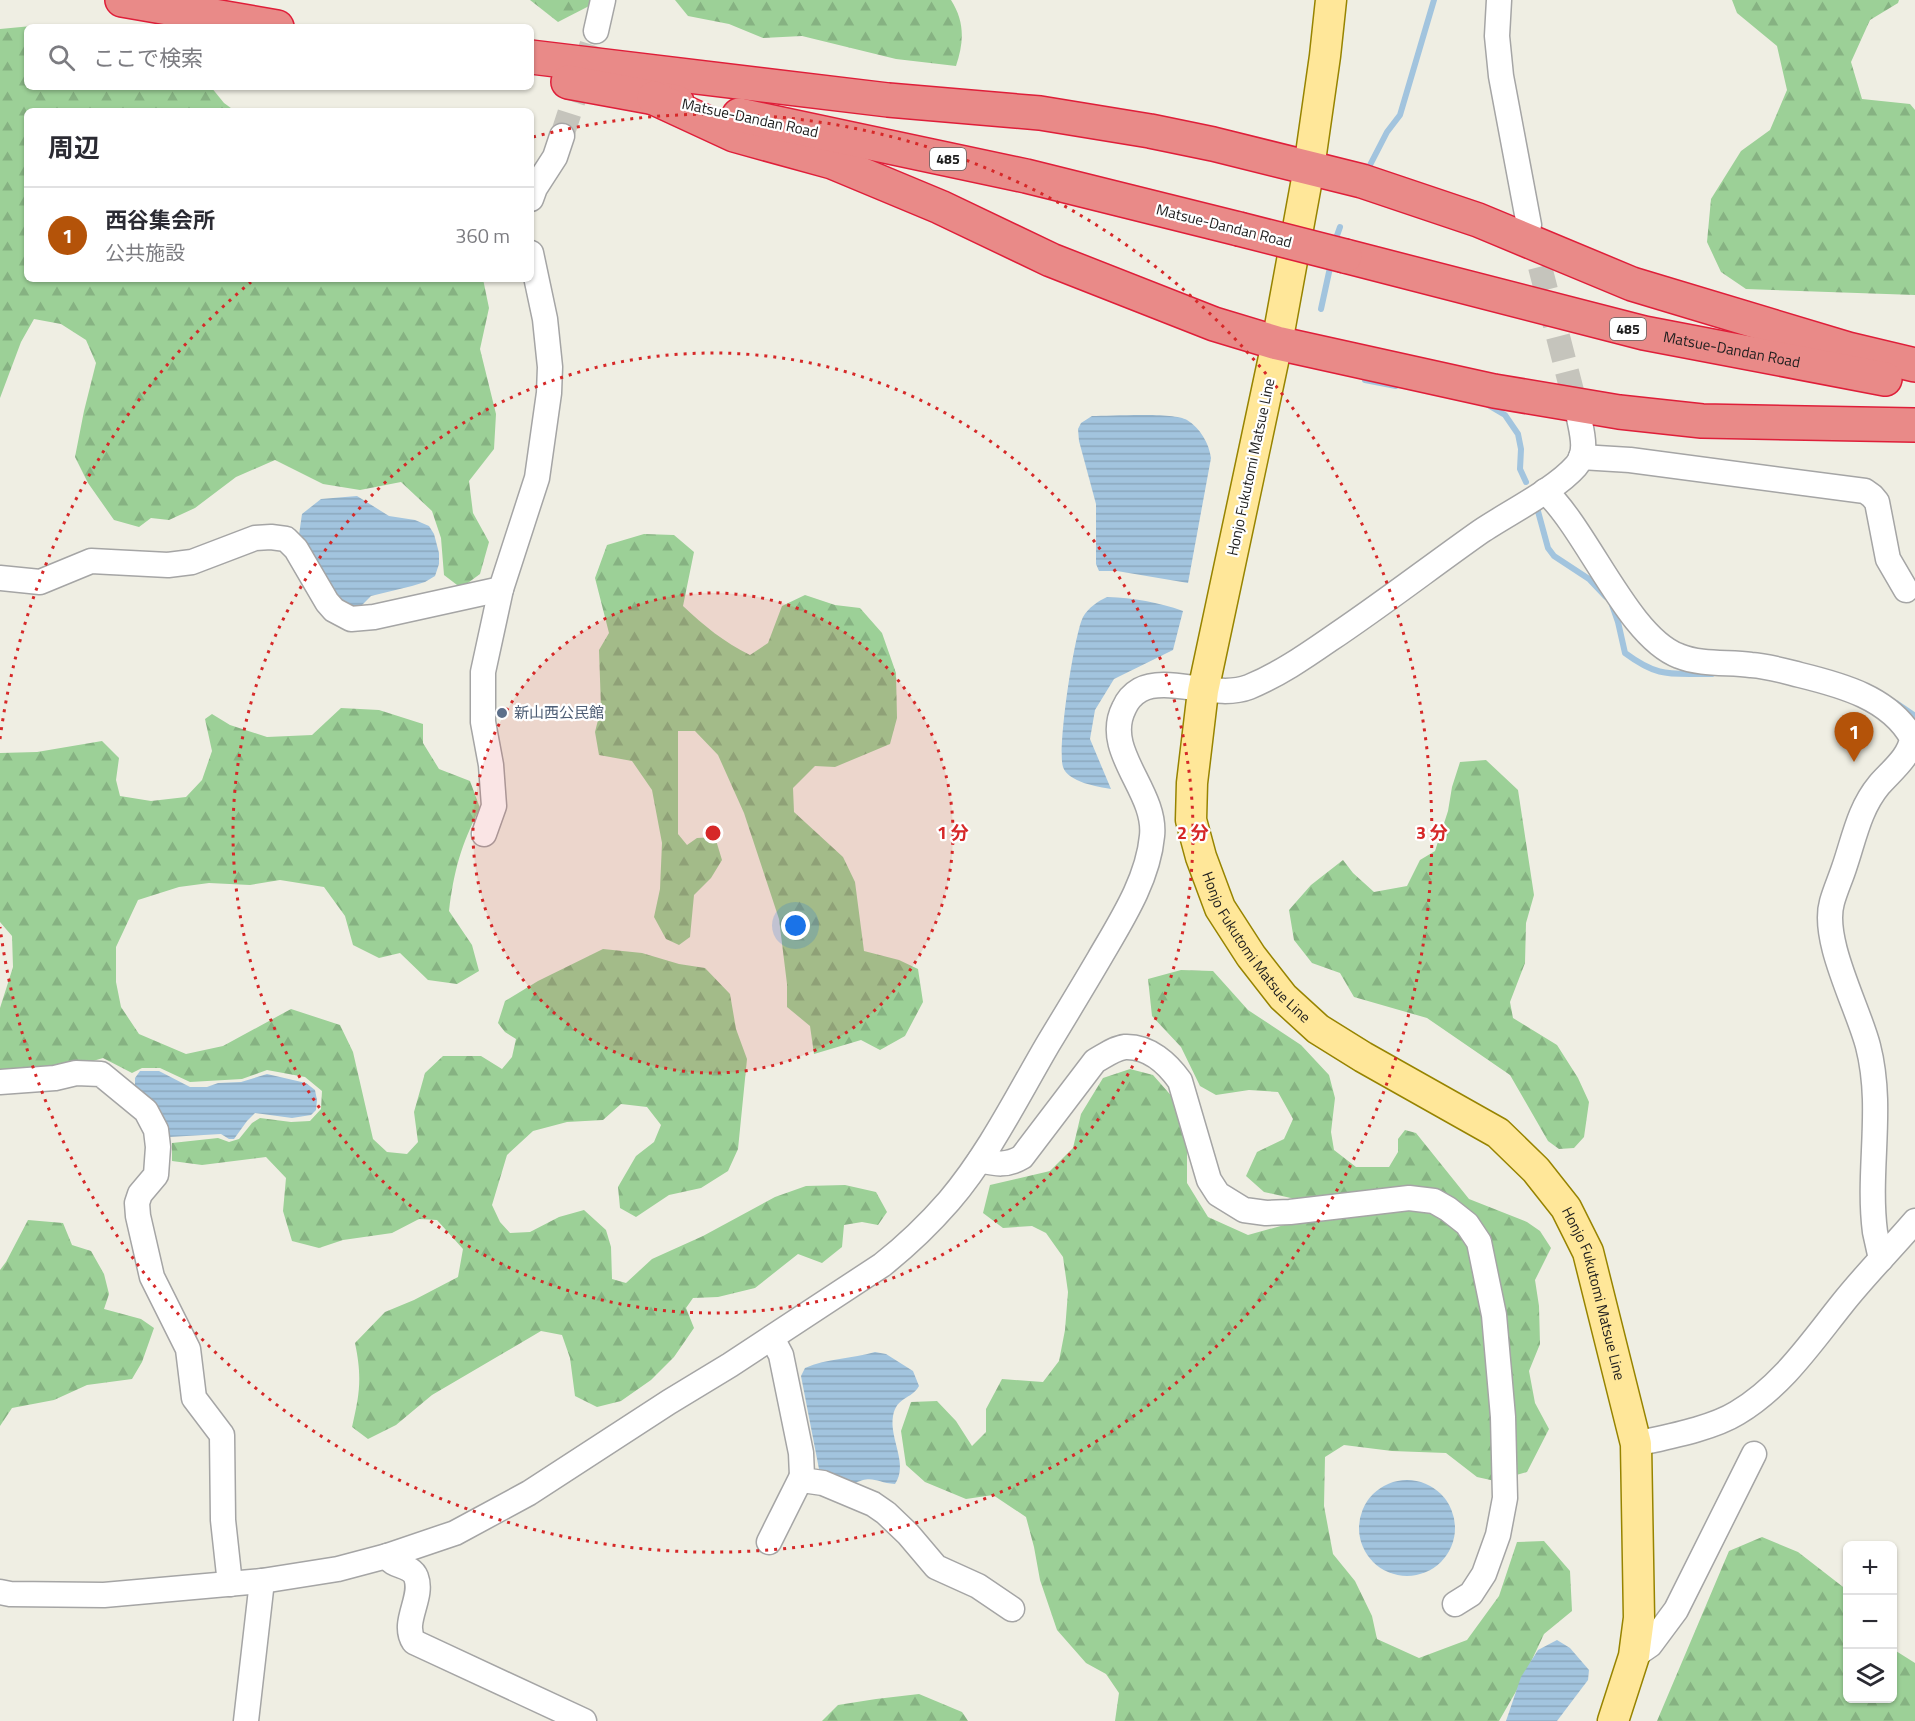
<!DOCTYPE html>
<html lang="ja">
<head>
<meta charset="utf-8">
<style>
  body { margin:0; font-family:"Titillium Web","Noto Sans JP",sans-serif; background:#f7f7f7; color:#2b2b33 }
  .controls { position:absolute; right:18px; bottom:18px; display:grid; overflow:hidden; border-radius:9px; box-shadow:0 2px 4px #0004 }
  .controls button { width:54px; height:54px; display:grid; place-items:center; padding:0; border:0; border-bottom:2px solid #e1e1e2; background:#fff; color:#2b2b33; font:30px sans-serif }
  .you { position:absolute; left:796px; top:926px; width:21px; height:21px; margin:-15px; border:4px solid #fff; border-radius:50%; background:#1a73e8; box-shadow:0 0 0 9px #1a73e833 }
  .badge { display:grid; place-items:center; width:39px; height:39px; border-radius:50%; background:#b45309; color:#fff; font-size:20px; font-weight:700 }
  .pin { position:absolute; translate:-50% -50px; filter:drop-shadow(0 2px 3px #0008) }
  .pin::after { content:''; position:absolute; top:32px; width:21px; height:18px; background:inherit; clip-path:polygon(0 0,100% 0,50% 100%) }
  .list { margin:0; padding:0; list-style:none }
  h2 { display:flex; justify-content:space-between; align-items:center; height:78px; margin:0; padding:0 24px; font-size:26px }
  h2 small { font-size:20px; font-weight:400; color:#7c7c81 }
  .list li { display:grid; grid-template-columns:39px 1fr auto; gap:18px; align-items:center; box-sizing:border-box; height:96px; padding:0 24px; border-top:2px solid #e1e1e2 }
  .list b { display:block; font-size:22px; white-space:nowrap }
  .list p { margin:0; font-size:20px; white-space:nowrap; color:#7c7c81 }
  .list em { font-size:20px; font-style:normal; color:#7c7c81 }
  .icon { flex:none; width:33px; height:33px; fill:none; stroke:currentColor; stroke-width:2; stroke-linecap:round; stroke-linejoin:round }
  .map { position:relative; flex:none; width:1915px; height:1721px; overflow:hidden }
  .search { position:absolute; background:#fff; box-shadow:0 2px 4px #0004; left:24px; top:24px; width:510px; height:66px; display:flex; align-items:center; gap:15px; box-sizing:border-box; padding:0 21px; border-radius:9px; color:#7c7c81; font-size:22px }
  .panel { position:absolute; background:#fff; box-shadow:0 2px 4px #0004; left:24px; top:108px; width:510px; height:174px; border-radius:9px }
  .map>svg:first-child { display:block }
</style>
</head>
<body>
<div class="map">
<svg width="1915" height="1721" viewBox="0 0 1915 1721">
  <defs>
    <pattern id="forest-firs" width="22" height="20" patternUnits="userSpaceOnUse" patternTransform="scale(1.5)"><rect width="22" height="20" fill="#9cd097"/><path d="M5 1l3.5 6h-7zM16 11l3.5 6h-7z" fill="#86b282"/></pattern>
    <pattern id="water-rules" width="6" height="5" patternUnits="userSpaceOnUse" patternTransform="scale(1.5)"><rect width="6" height="5" fill="#a2c4de"/><path d="M0 2.5h6" fill="none" stroke="#8ba8be"/></pattern>
  </defs>
  <rect width="100%" height="100%" fill="#efeee3"/>
  <g fill="url(#forest-firs)">
    <path d="M530,0H592L591,5L558,22Z"/>
    <path d="M675,0H951C965,22 964,42 956,66L896,59L802,36L763,38L729,24L688,16Z"/>
    <path d="M1732,0H1899L1898,3L1870,20L1851,62L1862,99L1910,104L1915,110V295L1746,289L1721,272L1707,242L1711,199L1741,151L1770,130L1787,90L1777,46L1737,13Z"/>
    <path d="M53,24L68,27H27V87H211L224,103L235,111H27V279H483L489,308L480,349L496,414L494,449L469,481L473,513L489,542L480,574L461,588L444,575L441,538L432,511L401,482L360,490L323,484L275,460L236,477L195,508L169,520L151,518L139,527L114,520L88,483L75,457L84,411L96,363L86,340L61,324L34,319L21,342L0,398V29Z"/>
    <path d="M644,534L674,535L694,552L683,606C704,626 724,642 750,655L768,643L782,606L805,595L835,605L860,608L882,633L896,673L897,718L890,744L835,767L815,766L793,788L794,812L843,857L855,882L864,951L899,960L918,969L923,1002L905,1036L880,1050L861,1040L814,1054L810,1026L787,1007V984L779,919L744,813L718,755L695,731H678V834L687,845L697,838L715,837L722,860L711,878L694,895L690,937L679,945L666,939L654,917L660,889L662,843L652,790L632,761L599,755L595,732L601,708L599,650L609,633L595,578L607,545Z"/>
    <path d="M341,708L379,710L423,724V743L439,769L470,781L480,808C461,845 454,870 449,911L472,945L479,971L457,984L428,980L400,953L379,958L353,945L345,916L324,887L280,880L250,885L209,883L179,887L138,900L116,947V982L121,1007L139,1034L186,1054L223,1046L291,1009L340,1025L353,1052L373,1139L387,1152L407,1154L418,1142L414,1112L425,1073L443,1056H481L502,1069L512,1057L516,1039L505,1032L498,1023L505,1001L538,981L603,949L642,953L679,964L705,968L730,994L736,1029L747,1059L738,1149L728,1171L701,1188L669,1195L636,1217L620,1208L618,1187L636,1156L654,1142L661,1125L647,1107L621,1104L603,1120L567,1122L533,1131L507,1155L492,1205L500,1222L510,1233L530,1232L559,1217L584,1210L606,1230L611,1247L612,1279L626,1283L652,1259L703,1236L775,1197L806,1186L845,1185L876,1192L887,1212L878,1225L862,1222L844,1225L842,1247L822,1263L798,1254L755,1288L718,1297L693,1298L686,1308L694,1328L674,1357L651,1380L621,1401L597,1407L575,1396L570,1358L562,1335L541,1331L432,1395L396,1425L368,1439L352,1427C360,1393 362,1377 355,1343L385,1312L414,1300L458,1277L463,1249L437,1220L419,1219L392,1233L343,1240L319,1248L292,1241L283,1211L286,1178L266,1157L202,1165L172,1161V1143L218,1138L229,1142L239,1139L252,1123L260,1118L291,1122L310,1121L321,1109L322,1091L305,1077L267,1070L242,1079L190,1082L160,1068H142L132,1073L103,1058L63,1070L0,1076V1008L13,967L12,936L0,922V753L37,752L102,741L119,758L116,780L120,796L151,801L186,797L202,780L212,751L205,719L212,714L230,725L267,737L312,735Z"/>
    <path d="M1486,760L1518,790L1534,895L1526,923L1525,963L1510,1002L1513,1018L1557,1045L1578,1078L1589,1102L1584,1137L1574,1148L1559,1149L1548,1141L1510,1075L1427,1018L1354,997L1340,973L1312,963L1294,940L1289,910L1311,885L1343,860L1353,873L1374,892L1407,886L1420,860L1435,851L1448,811L1452,787L1460,762Z"/>
    <path d="M1181,970L1213,971L1248,1010L1301,1045L1329,1075L1335,1098L1331,1132L1334,1150L1356,1167H1389L1398,1152V1139L1405,1130L1416,1133L1469,1199L1527,1222L1540,1231L1551,1248L1535,1280L1539,1306L1540,1344L1529,1371L1535,1403L1549,1429L1527,1472L1495,1481L1477,1477L1446,1453L1392,1451L1344,1445L1325,1457L1324,1506L1333,1554L1355,1581L1372,1616L1377,1639L1419,1658L1467,1640L1499,1596L1517,1542L1544,1541L1570,1571L1572,1611L1544,1634L1522,1681L1499,1721H1115L1119,1693L1106,1674L1086,1663L1057,1630L1040,1580L1034,1547L1026,1517L993,1495L966,1499L925,1482L906,1465L901,1431L911,1402L937,1401L956,1421L972,1446L986,1432V1409L1002,1379L1043,1382L1059,1361L1065,1330L1068,1292L1063,1257L1046,1233L1032,1226L1003,1228L983,1213L990,1185L1050,1171L1073,1148L1081,1114L1103,1078L1130,1069L1153,1075L1175,1100L1187,1151V1183L1208,1217L1248,1235L1302,1220L1304,1201L1264,1192L1246,1176L1257,1152L1284,1139L1293,1119L1278,1092L1249,1090L1216,1095L1200,1086L1181,1047L1152,1016L1148,979Z"/>
    <path d="M28,1220L63,1223L72,1245L91,1251L104,1274L109,1294L104,1309L141,1319L154,1328L142,1362L132,1379L87,1385L54,1400L12,1408L0,1426V1270L6,1262Z"/>
    <path d="M1762,1537L1798,1552L1847,1590L1848,1698H1892L1893,1645L1896,1651L1915,1663V1721H1657L1729,1551Z"/>
    <path d="M919,1694L962,1712L968,1721H822L838,1705L876,1699Z"/>
  </g>
  <g fill="url(#water-rules)">
    <path d="M1092,416C1111,416 1174,412 1187,420C1200,428 1209,443 1211,458L1188,583L1117,571H1099L1096,564V504L1079,441L1078,429L1081,423Z"/>
    <path d="M357,496L389,516L415,520L429,526L434,534L439,553V564L435,576L425,582L412,586L371,596L362,605L361,614L342,608L298,542L302,514L321,499Z"/>
    <path d="M1107,597C1134,598 1158,602 1183,611L1173,650L1114,679L1095,710L1090,739L1111,789C1098,787 1068,782 1063,767C1057,749 1074,635 1083,617C1088,608 1098,601 1107,597Z"/>
    <path d="M140,1071H159L190,1087H207L218,1083L241,1082L267,1074L306,1083L315,1090L317,1100L316,1110L311,1115L292,1118L255,1113L247,1121L234,1139H229L221,1134L169,1137C165,1113 158,1100 135,1090V1078Z"/>
    <path d="M875,1352L886,1354L913,1371L919,1386C911,1400 897,1396 893,1416C889,1439 909,1464 895,1484C876,1483 873,1474 853,1484L819,1469L801,1376L805,1368C827,1358 852,1359 875,1352Z"/>
    <circle cx="1407" cy="1528" r="48"/>
    <path d="M1557,1640L1570,1648L1589,1670L1588,1680L1557,1721H1506L1521,1677L1538,1650Z"/>
  </g>
  <g fill="none" stroke-linecap="round" stroke-linejoin="round">
    <g stroke="#a2c4de" stroke-width="6">
      <path d="M1369,167L1387,132L1400,115L1434,0"/>
      <path d="M1334,244L1340,227"/>
      <path d="M1321,309L1331,263"/>
      <path d="M1365,380L1396,386"/>
      <path d="M1488,405L1505,415L1518,434L1521,449L1520,469L1526,482"/>
      <path d="M1536,504L1548,548L1554,556L1589,579L1606,597"/>
      <path d="M1612,605L1618,622L1625,653C1660,679 1671,673 1712,674"/>
      <path d="M1896,703L1915,716"/>
    </g>
    <g stroke="#c5c4bc" stroke-width="24" stroke-dasharray="24 12" stroke-linecap="butt">
      <path d="M562,136L596,31"/>
      <path d="M1531,232L1579,418"/>
    </g>
    <defs>
      <g id="minor">
        <path d="M1499,0L1497,36L1501,76L1529,225"/>
        <path d="M596,31L603,0"/>
        <path d="M531,199L535,188L555,157L562,136"/>
        <path d="M1581,457L1630,460L1865,491L1872,496L1877,502L1888,559L1906,590"/>
        <path d="M1545,491C1588,531 1628,637 1679,656C1701,665 1728,662 1751,665C1768,666 1784,671 1800,675C1841,685 1890,698 1912,738C1910,757 1891,771 1879,785C1859,809 1854,839 1844,868C1840,880 1835,891 1832,902C1821,940 1858,1007 1868,1046C1884,1108 1867,1170 1875,1232C1877,1241 1879,1250 1881,1259"/>
        <path d="M0,578L40,582L91,561L168,565L192,562L255,538L271,537L286,539L296,549L327,602L334,610L351,619L374,617L501,589L537,478L549,393L550,367L545,319L531,253"/>
        <path d="M484,834L494,806L491,765L483,722V672L501,589"/>
        <path d="M0,1082L55,1078L76,1073L101,1074L146,1111L156,1130L158,1147L156,1175L140,1194L137,1203L138,1216L152,1277L188,1349L194,1398L222,1435L223,1520L230,1584"/>
        <path d="M980,1160C996,1164 1007,1166 1022,1157L1095,1061C1104,1056 1115,1048 1125,1047C1149,1046 1168,1064 1180,1081L1209,1180L1218,1194L1244,1210L1266,1213L1290,1212L1409,1198L1434,1201L1448,1209L1467,1224L1479,1242L1494,1315L1503,1417L1505,1498L1498,1535L1484,1574L1471,1594L1455,1604"/>
        <path d="M772,1338L781,1355L801,1453L802,1476L809,1481L823,1483L873,1504L886,1513L908,1534L936,1567L978,1586L1012,1609"/>
        <path d="M1636,1444C1666,1437 1711,1429 1737,1413C1782,1386 1810,1344 1842,1304C1864,1276 1891,1249 1915,1221"/>
        <path d="M769,1542L802,1476"/>
        <path d="M387,1556C393,1568 411,1564 416,1577C424,1598 401,1622 414,1642L584,1721"/>
        <path d="M0,1592L10,1594L104,1595L262,1581L338,1569L387,1556L455,1533L529,1493L669,1402L730,1365L882,1265C906,1246 929,1224 949,1201C989,1154 1017,1097 1048,1044C1065,1016 1082,988 1099,959C1121,921 1148,880 1152,836C1157,791 1102,751 1124,708C1127,701 1133,694 1140,690C1167,675 1216,700 1249,687C1278,675 1303,658 1329,640C1380,606 1429,568 1480,532C1508,513 1555,490 1576,466C1588,453 1582,433 1579,418"/>
        <path d="M1634,1656L1650,1645L1676,1610L1754,1454"/>
        <path d="M246,1721L262,1581"/>
      </g>
      <g id="major">
        <path id="s1" d="M1331,0L1325,56L1309,168L1277,343L1203,691L1192,783L1191,820L1201,857L1220,908L1251,956L1283,997L1318,1029L1363,1057L1498,1133L1536,1170L1566,1208L1588,1252L1636,1444L1639,1618L1634,1656L1613,1721"/>
      </g>
      <g id="highway">
        <path d="M122,0L277,27"/>
        <path d="M531,57L888,100L1040,113L1150,131L1213,144L1362,181L1478,220L1632,284L1848,349L1915,365"/>
        <path d="M568,82L677,102"/>
        <path d="M654,98L734,135L832,162L940,207L1051,260L1214,324L1277,343L1494,391L1619,412L1702,421L1915,425"/>
        <path d="M739,115L1026,176L1239,229"/>
        <path id="s2" d="M1345,256L1644,333L1885,379"/>
      </g>
    </defs>
    <use href="#minor" stroke="#a5a5a5" stroke-width="27"/>
    <use href="#major" stroke="#978400" stroke-width="33"/>
    <use href="#highway" stroke="#df1e39" stroke-width="36"/>
    <use href="#minor" stroke="#fff" stroke-width="24"/>
    <use href="#major" stroke="#ffe799" stroke-width="30"/>
    <use href="#highway" stroke="#e98a88" stroke-width="33"/>
    <defs>
      <path id="highway-bridge" d="M1239,229L1345,256"/>
    </defs>
    <use href="#highway-bridge" stroke="#df1e39" stroke-width="36" stroke-linecap="butt"/>
    <use href="#highway-bridge" stroke="#e98a88" stroke-width="33"/>
  </g>
  <circle cx="713" cy="833" r="240" fill="#d62828" fill-opacity=".12"/>
  <g fill="none" stroke="#d62828" stroke-width="3" stroke-dasharray="3 6">
    <circle cx="713" cy="833" r="240"/>
    <circle cx="713" cy="833" r="480"/>
    <path d="M0 739A719 719 0 0 1 251 282M533 137A719 719 0 1 1 0 927"/>
  </g>
  <circle fill="#5c6f8a" stroke="#fff" stroke-width="2" cx="502" cy="713" r="6"/>
  <g text-anchor="middle" stroke-width="4.5" stroke-linejoin="round" paint-order="stroke">
    <g fill="#fff" stroke="#626262" stroke-width="1.5">
      <rect x="930" y="148" width="36" height="22" rx="4.5"/>
      <rect x="1610" y="318" width="36" height="22" rx="4.5"/>
    </g>
    <g font-size="14" font-weight="bold" fill="#1e1e1e">
      <text x="948" y="164">485</text>
      <text x="1628" y="334">485</text>
    </g>
    <g font-size="15" fill="#1e1e1e" stroke="#fff">
      <text transform="translate(750 118) rotate(12)" y="5">Matsue-Dandan Road</text>
      <text transform="translate(1224 226) rotate(14)" y="5">Matsue-Dandan Road</text>
      <text dy="5" stroke="none"><textPath href="#s2" startOffset="398">Matsue-Dandan Road</textPath></text>
      <text transform="translate(1251 467) rotate(-78)" y="5">Honjo Fukutomi Matsue Line</text>
      <text dy="5" stroke="none"><textPath href="#s1" startOffset="978">Honjo Fukutomi Matsue Line</textPath></text>
      <text dy="5" stroke="none"><textPath href="#s1" startOffset="1482">Honjo Fukutomi Matsue Line</textPath></text>
    </g>
    <g font-size="15" fill="#4e5e75" stroke="#fff" text-anchor="start">
      <text x="514" y="718">新山西公民館</text>
    </g>
  </g>
  <circle cx="713" cy="833" r="9" fill="#d62828" stroke="#fff" stroke-width="3"/>
  <g font-size="18" text-anchor="middle" font-weight="bold" fill="#d62828" stroke="#fff" stroke-width="4.5" stroke-linejoin="round" paint-order="stroke">
    <text x="953" y="839">1 分</text>
    <text x="1193" y="839">2 分</text>
    <text x="1432" y="839">3 分</text>
  </g>
</svg>
<div class="controls">
<button>+</button>
<button>−</button>
<button><svg class="icon" aria-label="layers" viewBox="0 0 24 24"><path d="M12 4l9 5-9 5-9-5zM3 14l9 5 9-5"/></svg></button>
</div>
<div class="you"></div>
<div class="pin badge" style="left:1854px;top:762px">1</div>
<div class="search"><svg class="icon" aria-label="search" viewBox="0 0 24 24"><circle cx="10" cy="10" r="6"/><path d="M15 15l6 6"/></svg>ここで検索</div>
<section class="panel">
<h2>周辺<small></small></h2>
<ul class="list">
<li><span class="badge">1</span><div><b>西谷集会所</b><p>公共施設</p></div><em>360 m</em></li>
</ul>
</section>
</div>
</body>
</html>
